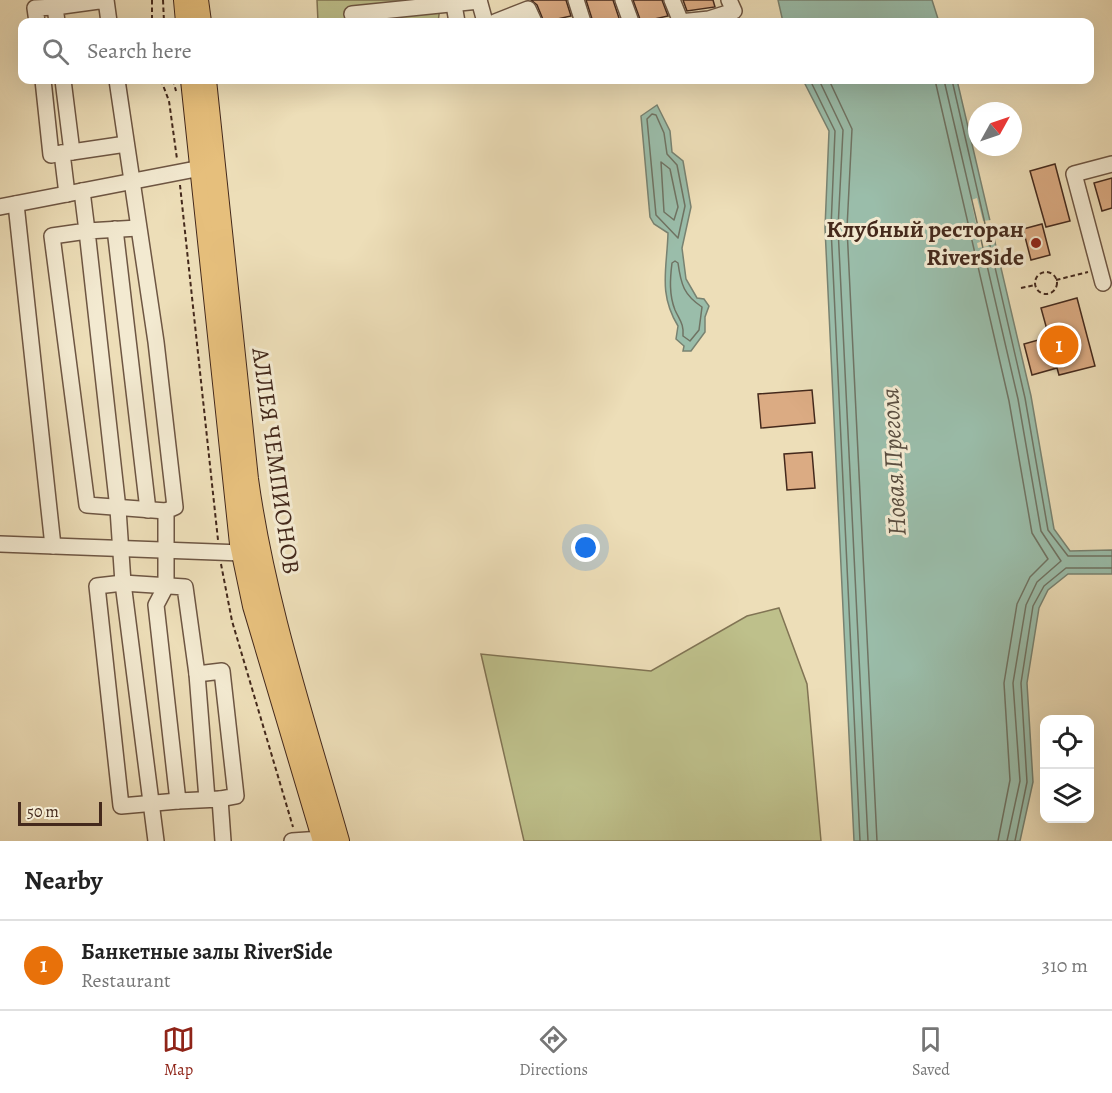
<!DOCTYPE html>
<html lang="en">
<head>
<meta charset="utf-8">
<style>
  body { margin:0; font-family:Alegreya,serif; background:#f6f6f6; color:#222 }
  .controls { position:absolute; right:18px; bottom:18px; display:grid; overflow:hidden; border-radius:12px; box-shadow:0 6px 24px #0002 }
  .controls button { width:54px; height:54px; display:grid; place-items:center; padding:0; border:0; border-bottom:2px solid #e0e0e0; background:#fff; color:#222; font:30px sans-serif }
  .compass { position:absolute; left:968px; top:102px; width:54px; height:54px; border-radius:50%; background:#fff; box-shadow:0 6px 24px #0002; rotate:50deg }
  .scale { position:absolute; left:18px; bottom:15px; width:84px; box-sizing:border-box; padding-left:6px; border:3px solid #44291c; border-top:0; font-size:16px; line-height:21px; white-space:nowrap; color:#44291c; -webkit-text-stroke:4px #f3ead1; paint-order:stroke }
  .you { position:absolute; left:586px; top:548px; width:21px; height:21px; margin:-15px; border:4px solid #fff; border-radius:50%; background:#1a73e8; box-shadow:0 0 0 9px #1a73e833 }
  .badge { display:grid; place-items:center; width:39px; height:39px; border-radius:50%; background:#8f2418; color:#fff; font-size:20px; font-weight:700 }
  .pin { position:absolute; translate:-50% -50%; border:3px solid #fff; box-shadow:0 2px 6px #0006 }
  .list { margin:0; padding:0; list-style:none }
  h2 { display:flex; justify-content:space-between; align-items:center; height:78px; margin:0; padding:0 24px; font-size:26px }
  h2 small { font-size:20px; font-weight:400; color:#767676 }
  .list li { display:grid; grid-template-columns:39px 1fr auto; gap:18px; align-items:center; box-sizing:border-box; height:90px; padding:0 24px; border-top:2px solid #e0e0e0 }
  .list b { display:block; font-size:22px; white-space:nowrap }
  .list p { margin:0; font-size:20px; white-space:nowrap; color:#767676 }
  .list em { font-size:20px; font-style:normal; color:#767676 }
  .icon { flex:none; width:33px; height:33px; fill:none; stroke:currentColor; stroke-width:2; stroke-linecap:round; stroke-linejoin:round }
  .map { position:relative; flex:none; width:1112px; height:841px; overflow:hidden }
  .search { position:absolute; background:#fff; box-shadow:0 6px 24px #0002; left:18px; right:18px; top:18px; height:66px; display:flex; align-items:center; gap:15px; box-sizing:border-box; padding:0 21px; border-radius:12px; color:#767676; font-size:22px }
  .sheet { height:168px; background:#fff }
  nav { display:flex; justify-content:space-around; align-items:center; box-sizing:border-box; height:84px; border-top:2px solid #e0e0e0; background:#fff; font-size:16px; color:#767676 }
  nav a { display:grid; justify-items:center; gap:3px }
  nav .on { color:#8f2418 }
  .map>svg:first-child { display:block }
</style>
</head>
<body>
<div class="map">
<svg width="1112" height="841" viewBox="0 0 1112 841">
  <rect width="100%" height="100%" fill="#eddeb8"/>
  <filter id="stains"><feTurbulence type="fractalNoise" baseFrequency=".00333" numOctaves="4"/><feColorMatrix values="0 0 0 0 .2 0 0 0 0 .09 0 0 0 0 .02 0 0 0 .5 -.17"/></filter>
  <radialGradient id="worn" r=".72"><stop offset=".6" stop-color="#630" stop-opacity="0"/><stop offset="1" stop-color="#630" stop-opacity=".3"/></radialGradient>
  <g fill="#bec08b" stroke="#817454" stroke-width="1.5">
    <path d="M317,0H441L438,22H318Z"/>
    <path d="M779,608L807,684L821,841H524L481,654L651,671L747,616Z"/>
  </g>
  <g fill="#9abdaa" stroke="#788271" stroke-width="1.5">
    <path d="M778,0H932L939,22H783Z"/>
    <path d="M803,80H957L1031,396L1054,529L1070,551L1112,550V574H1068L1048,590L1039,608L1027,683L1033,782L1020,841H854L825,228L829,131Z"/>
    <path d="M657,105L670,131L672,152L683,161L691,207L682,248L686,279L697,298L704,299L709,306L705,317V332L691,351H683L684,346L676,339L678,326C658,293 667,269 668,233L654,224L650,217L641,116Z"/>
  </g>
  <path fill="#eddeb8" d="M977,198L983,221L991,220L992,224L983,226L988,246L978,248L977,243L980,242L971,200Z"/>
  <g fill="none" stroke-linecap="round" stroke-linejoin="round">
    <g stroke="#6f7363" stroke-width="1.5">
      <path d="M810,80L835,131L831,228L860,841"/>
      <path d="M819,80L843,130L838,228L868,841"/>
      <path d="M829,80L852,129L847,228L877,841"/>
      <path d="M935,80L1009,401L1032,533L1048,559L1030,577L1017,604L1004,683L1010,780L998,841"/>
      <path d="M944,80L1018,399L1041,531L1061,561L1037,582L1026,605L1013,683L1020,781L1007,841"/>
      <path d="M952,80L1025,398L1048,530L1068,556H1112"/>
      <path d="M652,114L656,115L664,133L667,154L677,165L685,206L678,238L656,215L647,119Z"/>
      <path d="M661,162L670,169L678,207L674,220L664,212Z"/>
      <path d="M675,261L678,263C681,285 684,295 702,307L699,330L690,341L683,336C684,324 680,321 675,310C669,295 670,279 672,263Z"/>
      <path d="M1015,841L1027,782L1021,683L1033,606L1044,586L1066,568H1112"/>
    </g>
  </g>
  <g fill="#dbab83" stroke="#44291c" stroke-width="1.5">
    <path d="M531,0H566L571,16L544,22L537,5Z"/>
    <path d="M586,0H613L620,21L593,22Z"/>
    <path d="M633,0H662L668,16L641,22Z"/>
    <path d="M683,0H713L715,7L687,11Z"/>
    <path d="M1055,164L1070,221L1046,227L1030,171Z"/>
    <path d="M1112,178V208L1102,211L1094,183Z"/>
    <path d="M1042,224L1050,255L1031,260L1023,229Z"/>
    <path d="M1077,298L1095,366L1059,375L1057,368L1032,375L1024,344L1049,337L1041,308Z"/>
    <path d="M812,390L815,423L761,428L758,394Z"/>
    <path d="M812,452L815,488L787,490L784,454Z"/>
  </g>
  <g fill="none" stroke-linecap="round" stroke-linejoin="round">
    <defs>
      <g id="minor">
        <path d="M479,0L485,22"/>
        <path d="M576,0L583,22"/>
        <path d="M623,0L631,22"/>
        <path d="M672,0L681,22"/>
        <path d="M454,5L457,22"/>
        <path d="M352,14L479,1"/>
        <path d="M37,22L35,8L55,7"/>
        <path d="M57,22L55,7L106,0L109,22"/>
        <path d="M495,22L528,9L534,22"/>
        <path d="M680,22L709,19L734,11L729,0"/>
        <path d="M43,80L51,155L62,153"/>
        <path d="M63,80L72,152L62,153L67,194"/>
        <path d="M117,80L156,342L175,507L166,511V586L156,605L178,801L220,799L223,841"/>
        <path d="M72,152L126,144"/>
        <path d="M82,191L87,231L52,236L87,505L166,511"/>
        <path d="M16,204L53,546"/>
        <path d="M0,207L201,168"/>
        <path d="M138,228L87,231L118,509L123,583L156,841"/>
        <path d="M115,229L148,510"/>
        <path d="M1103,283L1074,174L1112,164"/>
        <path d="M0,544L242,553"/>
        <path d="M197,674L207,799"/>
        <path d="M178,801L121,806L97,586L123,583L185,587L197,674L222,671L236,796L220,799"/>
        <path d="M292,841L322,839"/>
      </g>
      <g id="major">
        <path d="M184,0L186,22"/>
        <path d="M198,0L201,22"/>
        <path d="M191,80L240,544L253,606L323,841"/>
        <path d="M206,80L248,479C265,603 305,721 339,841"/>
      </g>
    </defs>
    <use href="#minor" stroke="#6e5643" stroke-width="18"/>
    <use href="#major" stroke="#44291c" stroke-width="22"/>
    <g stroke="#44291c" stroke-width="2" stroke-dasharray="4.5 3" stroke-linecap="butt">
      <path d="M152,0V22"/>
      <path d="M163,0L164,22"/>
      <path d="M161,80L169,101L177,159"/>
      <path d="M173,80L176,91"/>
      <path d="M180,185L218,540"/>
      <circle cx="1046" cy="283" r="11"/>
      <path d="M1056,280L1088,272"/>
      <path d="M1021,288L1035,285"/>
      <path d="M221,564L232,621L293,827"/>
    </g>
    <use href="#minor" stroke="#f3ead1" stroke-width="15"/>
    <use href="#major" stroke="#e6bf7c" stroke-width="20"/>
  </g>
  <circle fill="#8f2418" stroke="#f3ead1" stroke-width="2" cx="1036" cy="243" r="6"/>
  <g text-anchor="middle" stroke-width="6" stroke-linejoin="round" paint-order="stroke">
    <g font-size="24" font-weight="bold" fill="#44291c" stroke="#f3ead1" text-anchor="end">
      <text x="1024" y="237">Клубный ресторан<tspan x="1024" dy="28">RiverSide</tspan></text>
    </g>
    <g font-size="24" fill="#44291c" stroke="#f3ead1">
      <text transform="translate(276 461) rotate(82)" y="8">АЛЛЕЯ ЧЕМПИОНОВ</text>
    </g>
    <g font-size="26" font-style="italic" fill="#5a4e40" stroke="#f3ead1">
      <text transform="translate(893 462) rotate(-93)" y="9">Новая Преголя</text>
    </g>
  </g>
  <rect width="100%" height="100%" filter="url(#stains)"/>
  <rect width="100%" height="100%" fill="url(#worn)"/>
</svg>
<div class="controls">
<button><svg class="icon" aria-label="locate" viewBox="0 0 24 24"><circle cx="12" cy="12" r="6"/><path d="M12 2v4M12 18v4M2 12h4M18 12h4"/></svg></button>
<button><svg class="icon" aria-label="layers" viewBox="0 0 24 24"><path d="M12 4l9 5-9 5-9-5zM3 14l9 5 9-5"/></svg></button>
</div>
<svg class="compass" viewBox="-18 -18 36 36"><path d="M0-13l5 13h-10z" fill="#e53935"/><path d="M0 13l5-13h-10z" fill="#767676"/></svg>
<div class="scale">50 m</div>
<div class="you"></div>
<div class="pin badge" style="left:1059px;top:345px;background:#e8710a">1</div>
<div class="search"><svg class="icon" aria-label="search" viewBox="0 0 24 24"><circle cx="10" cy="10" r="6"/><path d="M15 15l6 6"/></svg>Search here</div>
</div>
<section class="sheet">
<h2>Nearby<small></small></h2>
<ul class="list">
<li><span class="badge" style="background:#e8710a">1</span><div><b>Банкетные залы RiverSide</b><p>Restaurant</p></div><em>310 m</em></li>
</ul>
</section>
<nav>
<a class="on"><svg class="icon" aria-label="map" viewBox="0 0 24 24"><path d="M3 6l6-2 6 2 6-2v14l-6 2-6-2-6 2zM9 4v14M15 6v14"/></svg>Map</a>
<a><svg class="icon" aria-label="directions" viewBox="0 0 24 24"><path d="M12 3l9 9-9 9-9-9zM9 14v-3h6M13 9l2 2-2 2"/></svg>Directions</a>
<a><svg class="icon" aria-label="saved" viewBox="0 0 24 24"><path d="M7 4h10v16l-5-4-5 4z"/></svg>Saved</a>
</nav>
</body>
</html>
